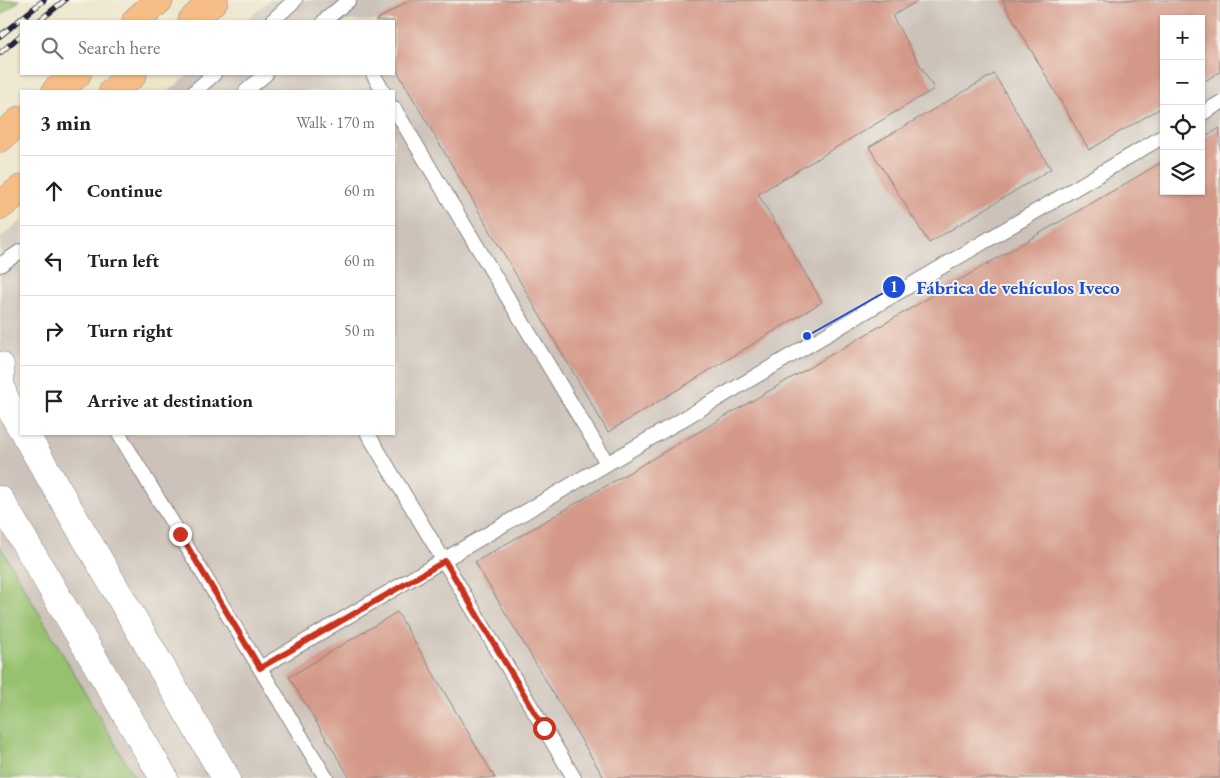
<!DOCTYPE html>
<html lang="en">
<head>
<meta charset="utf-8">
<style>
  body { margin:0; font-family:"EB Garamond",serif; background:#f6f6f6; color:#222 }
  .controls { position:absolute; right:15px; top:15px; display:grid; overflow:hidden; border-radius:0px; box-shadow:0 1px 4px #0004 }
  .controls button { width:45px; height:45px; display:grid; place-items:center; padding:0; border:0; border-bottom:1px solid #e0e0e0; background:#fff; color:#222; font:25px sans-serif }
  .stop { position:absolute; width:15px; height:15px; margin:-11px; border:4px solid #c8321e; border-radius:50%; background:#fff }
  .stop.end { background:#c8321e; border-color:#fff; box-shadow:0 1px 5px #0008 }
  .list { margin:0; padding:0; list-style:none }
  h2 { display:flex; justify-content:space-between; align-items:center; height:65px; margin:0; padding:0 20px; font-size:21px }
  h2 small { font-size:16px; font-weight:400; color:#767676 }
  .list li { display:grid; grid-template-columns:32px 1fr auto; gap:15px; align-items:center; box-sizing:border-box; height:70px; padding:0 20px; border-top:1px solid #e0e0e0 }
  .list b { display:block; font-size:19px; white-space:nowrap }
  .list em { font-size:16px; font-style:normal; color:#767676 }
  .icon { flex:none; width:28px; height:28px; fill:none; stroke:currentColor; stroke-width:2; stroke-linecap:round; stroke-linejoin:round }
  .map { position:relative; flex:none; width:1220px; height:778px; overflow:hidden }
  .search { position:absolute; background:#fff; box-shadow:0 1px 4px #0004; left:20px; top:20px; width:375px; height:55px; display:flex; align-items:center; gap:12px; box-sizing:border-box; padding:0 18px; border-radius:0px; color:#767676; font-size:19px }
  .panel { position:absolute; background:#fff; box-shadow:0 1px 4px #0004; left:20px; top:90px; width:375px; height:345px; border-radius:0px }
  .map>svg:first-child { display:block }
</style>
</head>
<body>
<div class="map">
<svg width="1220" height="778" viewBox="0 0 1220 778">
  <rect width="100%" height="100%" fill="#f7f3e8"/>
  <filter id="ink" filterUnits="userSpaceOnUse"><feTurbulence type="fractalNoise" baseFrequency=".02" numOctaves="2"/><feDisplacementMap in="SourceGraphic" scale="10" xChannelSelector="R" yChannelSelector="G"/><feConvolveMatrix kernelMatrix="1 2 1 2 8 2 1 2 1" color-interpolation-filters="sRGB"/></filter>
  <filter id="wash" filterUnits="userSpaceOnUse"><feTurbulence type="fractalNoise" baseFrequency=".0096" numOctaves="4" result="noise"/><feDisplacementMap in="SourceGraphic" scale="20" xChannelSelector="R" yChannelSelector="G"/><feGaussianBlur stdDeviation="1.12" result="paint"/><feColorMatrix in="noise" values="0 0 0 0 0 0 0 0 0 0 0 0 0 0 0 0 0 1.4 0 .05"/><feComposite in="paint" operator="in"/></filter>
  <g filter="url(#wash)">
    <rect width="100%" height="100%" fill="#ebe5c9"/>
    <path fill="#ccc2b9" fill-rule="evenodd" d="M270,0H1220V778H0V238L21,221V434H394V91H169L189,74H394V21H246ZM1164,19H1201V191H1164Z"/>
    <g fill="#96c16e" stroke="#5c7254">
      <path d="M0,0H20L0,16Z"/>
      <path d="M0,546L135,778H0Z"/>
    </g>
    <g id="blocks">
      <g fill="#d49888">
        <path d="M410,0H919L892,16L934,89L758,194L822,302L608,432L394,66V21H375Z"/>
        <path d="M1002,0H1220V72L1201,83V19H1164V106L1089,150Z"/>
        <path d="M994,74L1051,169L929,243L869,147Z"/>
        <path d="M1220,128V778H604L475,562L1164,161V191H1201V139Z"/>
        <path d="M397,612L495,778H350L289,677Z"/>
      </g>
    </g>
  </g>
  <g filter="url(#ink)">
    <use href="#blocks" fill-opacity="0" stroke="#868482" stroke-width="1"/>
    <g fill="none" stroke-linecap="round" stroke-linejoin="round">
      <defs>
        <g id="service">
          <path d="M272,21L295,0"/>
          <path d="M324,21L349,0"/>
          <path d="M373,74L383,91"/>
          <path d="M195,91L214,74"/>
          <path d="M246,91L266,74"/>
          <path d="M394,108L607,463"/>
          <path d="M1201,114L1220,103"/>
          <path d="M0,265L21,251"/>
          <path d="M119,434L326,778"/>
          <path d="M368,434L574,778"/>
          <path d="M260,668L1164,136"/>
        </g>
        <g id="minor">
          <path d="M0,366V384L4,397L21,427"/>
          <path d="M25,434L226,778"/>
          <path d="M0,500L164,778"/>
        </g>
        <g id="motorway">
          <path d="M136,21L159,0"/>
          <path d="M192,21L214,0"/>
          <path d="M56,91L77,74"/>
          <path d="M113,91L133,74"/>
          <path d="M0,138L21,120"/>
          <path d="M0,206L21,189"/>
        </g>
      </defs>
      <use href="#service" stroke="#868482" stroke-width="16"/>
      <use href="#minor" stroke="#868482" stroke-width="29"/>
      <use href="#motorway" stroke="#868482" stroke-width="29"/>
      <use href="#service" stroke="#fff" stroke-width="14"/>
      <use href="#minor" stroke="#fff" stroke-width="28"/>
      <use href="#motorway" stroke="#f6be86" stroke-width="28"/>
      <defs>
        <g id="rail">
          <path d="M39,21L65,0"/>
          <path d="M0,36L44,0"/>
          <path d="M0,53L21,35"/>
        </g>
      </defs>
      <use href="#rail" stroke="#22223b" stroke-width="5.5"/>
      <use href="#rail" stroke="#f7f3e8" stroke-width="4" stroke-dasharray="11" stroke-linecap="butt"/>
    </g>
  </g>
  <g fill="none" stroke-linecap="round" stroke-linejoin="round" filter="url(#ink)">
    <path stroke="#c8321e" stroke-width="6" d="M180,534L260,668L445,561L544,728"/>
  </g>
  <path fill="none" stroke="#1d4ed8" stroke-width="2" d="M807 336L894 287"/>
  <g fill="#1d4ed8" stroke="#f7f3e8" stroke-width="2">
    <circle cx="807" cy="336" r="5"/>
    <circle cx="894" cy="287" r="12"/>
  </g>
  <g font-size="15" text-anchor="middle" font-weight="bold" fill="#fff">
    <text x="894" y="292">1</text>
  </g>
  <g font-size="19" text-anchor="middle" font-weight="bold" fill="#1d4ed8" stroke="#f7f3e8" stroke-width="4" stroke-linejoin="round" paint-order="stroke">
    <text x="1018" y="294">Fábrica de vehículos Iveco</text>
  </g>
</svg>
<div class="controls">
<button>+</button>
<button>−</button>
<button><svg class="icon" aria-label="locate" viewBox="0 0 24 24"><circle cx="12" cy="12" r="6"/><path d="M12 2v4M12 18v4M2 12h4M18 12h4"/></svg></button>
<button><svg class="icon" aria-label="layers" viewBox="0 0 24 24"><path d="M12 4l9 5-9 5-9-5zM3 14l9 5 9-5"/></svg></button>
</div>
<div class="stop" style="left:544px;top:728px"></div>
<div class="stop end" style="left:180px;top:534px"></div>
<div class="search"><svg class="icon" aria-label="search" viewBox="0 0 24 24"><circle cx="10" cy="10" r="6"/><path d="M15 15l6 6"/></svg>Search here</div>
<section class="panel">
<h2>3 min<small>Walk · 170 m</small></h2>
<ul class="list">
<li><svg class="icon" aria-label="ahead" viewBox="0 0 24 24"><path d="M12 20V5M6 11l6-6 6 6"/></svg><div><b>Continue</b></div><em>60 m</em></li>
<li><svg class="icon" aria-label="left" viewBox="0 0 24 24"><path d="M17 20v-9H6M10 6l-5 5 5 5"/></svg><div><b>Turn left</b></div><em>60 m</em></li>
<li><svg class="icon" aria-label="right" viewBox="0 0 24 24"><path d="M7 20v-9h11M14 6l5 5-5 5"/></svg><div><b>Turn right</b></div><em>50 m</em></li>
<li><svg class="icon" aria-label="arrive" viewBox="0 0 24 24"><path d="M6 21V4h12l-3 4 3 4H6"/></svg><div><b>Arrive at destination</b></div></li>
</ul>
</section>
</div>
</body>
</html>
